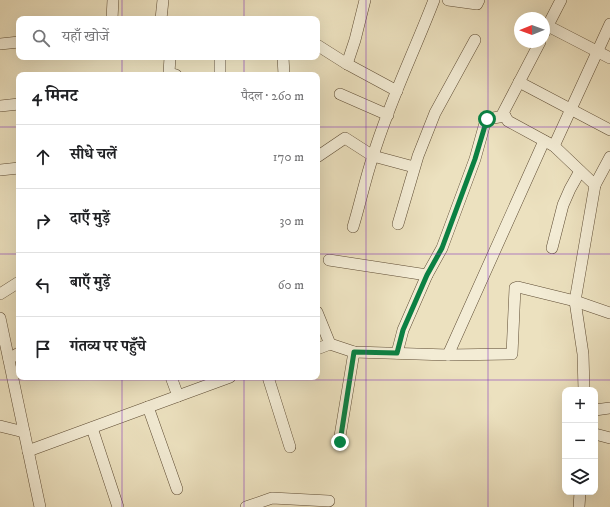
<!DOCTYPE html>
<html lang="hi">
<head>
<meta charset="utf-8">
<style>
  body { margin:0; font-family:"IM FELL DW Pica","Noto Serif Devanagari",serif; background:#f2f2f2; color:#202124 }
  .controls { position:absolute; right:12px; bottom:12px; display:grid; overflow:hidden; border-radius:8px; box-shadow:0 4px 16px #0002 }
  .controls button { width:36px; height:36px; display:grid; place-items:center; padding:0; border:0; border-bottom:1px solid #e0e0e0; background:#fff; color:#202124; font:20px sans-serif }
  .compass { position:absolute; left:514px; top:12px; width:36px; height:36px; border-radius:50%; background:#fff; box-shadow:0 4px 16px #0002; rotate:269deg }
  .stop { position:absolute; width:12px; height:12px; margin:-9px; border:3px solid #0b8043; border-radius:50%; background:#fff }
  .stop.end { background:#0b8043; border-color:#fff; box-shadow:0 1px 4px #0008 }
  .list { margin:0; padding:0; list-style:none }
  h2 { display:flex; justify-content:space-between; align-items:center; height:52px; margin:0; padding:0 16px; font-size:17px }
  h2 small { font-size:13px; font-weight:400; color:#757577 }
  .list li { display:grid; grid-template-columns:26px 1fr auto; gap:12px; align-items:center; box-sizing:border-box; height:64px; padding:0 16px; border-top:1px solid #e0e0e0 }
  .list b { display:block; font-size:15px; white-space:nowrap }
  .list em { font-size:13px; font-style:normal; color:#757577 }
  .icon { flex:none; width:22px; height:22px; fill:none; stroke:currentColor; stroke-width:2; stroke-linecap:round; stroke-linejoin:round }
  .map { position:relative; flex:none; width:610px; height:507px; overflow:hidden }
  .search { position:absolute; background:#fff; box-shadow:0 4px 16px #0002; left:16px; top:16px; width:304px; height:44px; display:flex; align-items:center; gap:10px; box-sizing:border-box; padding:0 14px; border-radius:8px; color:#757577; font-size:15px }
  .panel { position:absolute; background:#fff; box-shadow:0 4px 16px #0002; left:16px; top:72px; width:304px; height:308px; border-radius:8px }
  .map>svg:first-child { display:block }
</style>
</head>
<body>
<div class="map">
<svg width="610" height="507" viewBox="0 0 610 507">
  <rect width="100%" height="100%" fill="#ece1bf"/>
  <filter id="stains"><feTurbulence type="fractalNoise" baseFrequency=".005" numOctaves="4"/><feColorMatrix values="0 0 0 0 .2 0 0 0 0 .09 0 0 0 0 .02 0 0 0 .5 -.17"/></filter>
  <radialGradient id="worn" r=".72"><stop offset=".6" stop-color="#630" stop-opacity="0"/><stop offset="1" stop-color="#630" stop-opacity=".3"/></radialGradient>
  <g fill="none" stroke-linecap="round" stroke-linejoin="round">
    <defs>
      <g id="minor">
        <path d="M448,0L477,4L479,0"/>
        <path d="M112,19L113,0"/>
        <path d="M161,19L163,0"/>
        <path d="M548,26L610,58"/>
        <path d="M544,33L561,0"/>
        <path d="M540,42L503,113L508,121L554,146L595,185L575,301L583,354L584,390"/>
        <path d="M0,44L19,42"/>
        <path d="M317,45L347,64L397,91"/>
        <path d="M170,57L169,73L176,75"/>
        <path d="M220,57V75"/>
        <path d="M283,57L284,75"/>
        <path d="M347,64L355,40L365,0"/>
        <path d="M519,82L610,130"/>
        <path d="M340,94L388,115"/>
        <path d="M0,106L19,104"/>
        <path d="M554,146L610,24"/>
        <path d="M317,157L345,138L373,156L414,167"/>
        <path d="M0,170L19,168"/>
        <path d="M595,185L610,157"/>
        <path d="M398,224L418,156L435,113L475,40"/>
        <path d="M353,227C360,204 365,180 373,156C389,103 414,52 434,0"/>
        <path d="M552,248L563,205L570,189L580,171"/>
        <path d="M329,260L427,275"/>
        <path d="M0,294L19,282"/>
        <path d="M317,312L330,344"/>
        <path d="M0,318L40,507"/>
        <path d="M317,349L330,344L354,352L448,355L512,354L515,288L518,287L575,301L610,313"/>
        <path d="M397,353L403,330L427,275L442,248L475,159L485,123L487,119L505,116"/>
        <path d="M448,355L544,141"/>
        <path d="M9,359L19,353"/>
        <path d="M171,377L178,396"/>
        <path d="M268,377L290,447"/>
        <path d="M148,407L177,489"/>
        <path d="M595,410L610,408"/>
        <path d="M0,426L24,432"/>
        <path d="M92,428L118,507"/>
        <path d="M595,434L610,438"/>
        <path d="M339,442L354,352"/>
        <path d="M28,451L230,377"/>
        <path d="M246,507L272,498L329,501"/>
        <path d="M579,507L580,492"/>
      </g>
    </defs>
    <use href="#minor" stroke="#5e4c34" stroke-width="12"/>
    <use href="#minor" stroke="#f3ecd5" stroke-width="11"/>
  </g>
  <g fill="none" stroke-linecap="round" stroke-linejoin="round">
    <path stroke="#0b8043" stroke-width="5" d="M340,442L354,352L397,353L403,330L427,275L442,248L475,159L487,119"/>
  </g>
  <path fill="none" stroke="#7b2cbf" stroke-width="1" stroke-opacity="0.55" d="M122,0V19M244,0V19M366,0V507M488,0V507M122,57V75M244,57V75M0,127H19M317,127H610M0,254H19M317,254H610M122,377V507M244,377V507M0,380H610"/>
  <rect width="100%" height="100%" filter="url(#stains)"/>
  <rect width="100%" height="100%" fill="url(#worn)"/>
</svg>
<div class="controls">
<button>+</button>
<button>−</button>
<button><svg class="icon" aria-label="layers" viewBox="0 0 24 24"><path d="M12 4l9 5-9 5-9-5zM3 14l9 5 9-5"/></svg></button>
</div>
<svg class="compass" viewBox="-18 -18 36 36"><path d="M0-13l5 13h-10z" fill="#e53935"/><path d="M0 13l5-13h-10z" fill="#757577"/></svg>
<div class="stop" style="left:487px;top:119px"></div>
<div class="stop end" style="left:340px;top:442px"></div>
<div class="search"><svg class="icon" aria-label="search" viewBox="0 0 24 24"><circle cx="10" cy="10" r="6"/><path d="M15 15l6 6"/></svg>यहाँ खोजें</div>
<section class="panel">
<h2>4 मिनट<small>पैदल · 260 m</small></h2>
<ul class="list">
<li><svg class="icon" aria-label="ahead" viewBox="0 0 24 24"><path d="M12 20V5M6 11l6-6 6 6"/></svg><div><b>सीधे चलें</b></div><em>170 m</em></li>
<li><svg class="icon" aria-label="right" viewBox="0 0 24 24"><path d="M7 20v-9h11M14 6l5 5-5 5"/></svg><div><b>दाएँ मुड़ें</b></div><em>30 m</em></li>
<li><svg class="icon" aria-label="left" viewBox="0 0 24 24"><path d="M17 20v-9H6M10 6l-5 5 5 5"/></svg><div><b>बाएँ मुड़ें</b></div><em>60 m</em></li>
<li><svg class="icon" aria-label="arrive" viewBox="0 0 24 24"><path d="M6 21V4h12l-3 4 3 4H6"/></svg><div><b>गंतव्य पर पहुँचे</b></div></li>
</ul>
</section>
</div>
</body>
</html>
